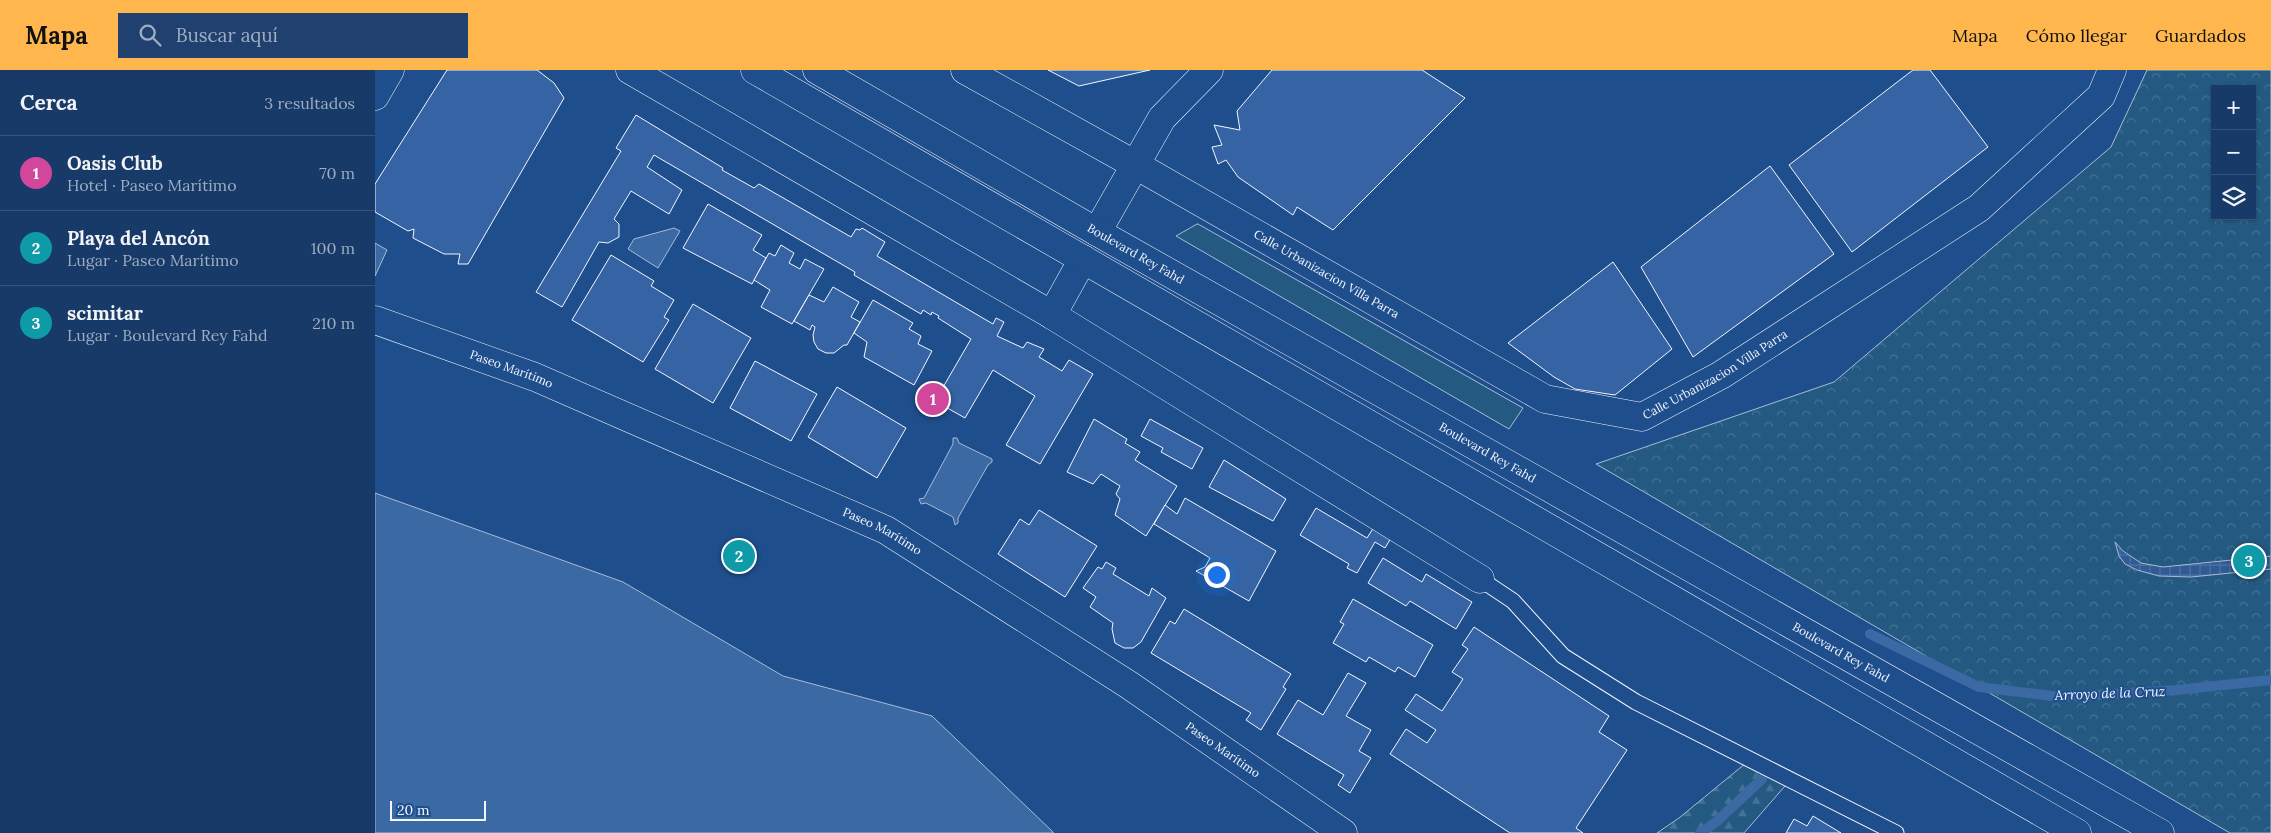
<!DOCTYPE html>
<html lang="es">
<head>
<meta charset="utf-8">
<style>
  body { margin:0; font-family:Lora,serif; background:#20416f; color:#f1f3f6 }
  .controls { position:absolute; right:15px; top:15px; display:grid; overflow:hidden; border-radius:0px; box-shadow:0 1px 4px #0004 }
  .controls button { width:45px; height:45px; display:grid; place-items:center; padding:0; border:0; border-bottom:1px solid #36547d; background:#173a69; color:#f1f3f6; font:25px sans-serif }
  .scale { position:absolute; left:15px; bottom:12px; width:96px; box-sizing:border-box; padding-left:5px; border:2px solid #f2f6ff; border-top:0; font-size:14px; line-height:18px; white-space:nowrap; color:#f2f6ff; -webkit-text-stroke:4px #1f4e8c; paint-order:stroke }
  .you { position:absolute; left:841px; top:504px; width:18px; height:18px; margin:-12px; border:4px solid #fff; border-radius:50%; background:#1a73e8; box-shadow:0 0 0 8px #1a73e833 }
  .badge { display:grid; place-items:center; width:32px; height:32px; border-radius:50%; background:#ffb74d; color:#fff; font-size:16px; font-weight:700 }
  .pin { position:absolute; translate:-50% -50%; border:2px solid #fff; box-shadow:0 1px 5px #0006 }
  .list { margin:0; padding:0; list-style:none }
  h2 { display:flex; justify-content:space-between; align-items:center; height:65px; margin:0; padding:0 20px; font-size:21px }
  h2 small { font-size:16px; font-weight:400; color:#9eadc0 }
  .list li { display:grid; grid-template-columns:32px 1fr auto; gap:15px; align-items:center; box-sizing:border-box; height:75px; padding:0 20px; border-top:1px solid #36547d }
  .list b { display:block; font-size:19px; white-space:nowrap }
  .list p { margin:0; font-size:16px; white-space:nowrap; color:#9eadc0 }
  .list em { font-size:16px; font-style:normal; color:#9eadc0 }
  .icon { flex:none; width:28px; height:28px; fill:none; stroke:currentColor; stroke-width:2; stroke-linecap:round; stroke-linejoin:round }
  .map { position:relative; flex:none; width:1896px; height:763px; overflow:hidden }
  header { display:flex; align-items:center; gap:30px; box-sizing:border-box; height:70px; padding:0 25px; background:#ffb74d; color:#111 }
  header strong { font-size:24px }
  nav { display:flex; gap:28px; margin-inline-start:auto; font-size:18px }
  .search { width:350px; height:45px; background:#20416f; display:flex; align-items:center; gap:12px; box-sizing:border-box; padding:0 18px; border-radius:0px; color:#9eadc0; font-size:19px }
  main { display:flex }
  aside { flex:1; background:#173a69 }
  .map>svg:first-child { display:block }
</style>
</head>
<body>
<header>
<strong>Mapa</strong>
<div class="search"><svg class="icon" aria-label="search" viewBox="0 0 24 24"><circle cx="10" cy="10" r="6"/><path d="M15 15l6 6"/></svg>Buscar aquí</div>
<nav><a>Mapa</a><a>Cómo llegar</a><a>Guardados</a></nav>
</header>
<main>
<aside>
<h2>Cerca<small>3 resultados</small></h2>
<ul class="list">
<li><span class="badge" style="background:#d1479c">1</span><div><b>Oasis Club</b><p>Hotel · Paseo Marítimo</p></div><em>70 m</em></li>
<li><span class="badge" style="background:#0f9aa8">2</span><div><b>Playa del Ancón</b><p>Lugar · Paseo Marítimo</p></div><em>100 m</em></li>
<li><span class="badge" style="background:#0f9aa8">3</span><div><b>scimitar</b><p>Lugar · Boulevard Rey Fahd</p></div><em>210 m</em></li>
</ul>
</aside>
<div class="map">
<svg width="1896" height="763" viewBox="0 0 1896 763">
  <defs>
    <pattern id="forest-firs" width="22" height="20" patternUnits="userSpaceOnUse" patternTransform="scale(1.25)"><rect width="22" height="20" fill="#245a82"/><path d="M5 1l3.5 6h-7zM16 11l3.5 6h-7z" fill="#447295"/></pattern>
    <pattern id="park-crowns" width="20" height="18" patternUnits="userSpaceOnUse" patternTransform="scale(1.25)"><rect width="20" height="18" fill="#245a82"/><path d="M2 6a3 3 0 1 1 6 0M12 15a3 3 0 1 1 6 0" fill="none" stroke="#447295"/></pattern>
    <pattern id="plaza-grid" width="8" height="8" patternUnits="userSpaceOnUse" patternTransform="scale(1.25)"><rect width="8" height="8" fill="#305b95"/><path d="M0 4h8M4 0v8" fill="none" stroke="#4e73a5"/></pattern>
  </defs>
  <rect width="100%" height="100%" fill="#1f4e8c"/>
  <path fill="#245a82" stroke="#a8bbd7" d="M822,154H823L1148,338L1134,359L801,166Z"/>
  <path fill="url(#forest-firs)" stroke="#a8bbd7" d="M1371,693L1410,716L1369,763H1282L1304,748Z"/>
  <path fill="url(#park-crowns)" stroke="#a8bbd7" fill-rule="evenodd" d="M1772,0H1896V763H1855L1221,394L1459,312L1736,77ZM1840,19H1877V146H1840Z"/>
  <path fill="url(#plaza-grid)" stroke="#a8bbd7" d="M1740,472L1748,481L1766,493L1788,497L1896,486V499L1816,507L1784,506L1762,500L1750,494L1744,486Z"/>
  <g fill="#3b69a3" stroke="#a8bbd7">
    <path d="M299,158L305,161L283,198L253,179L259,169Z"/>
    <path d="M0,173L12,180L0,206Z"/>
    <path d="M578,368H582L584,373L617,389V392L613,395L583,448V453L580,455L578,447L551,433L546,434L544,429L549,428L578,374Z"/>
    <path d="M0,423L248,512L408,606L557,646L679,763H0Z"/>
  </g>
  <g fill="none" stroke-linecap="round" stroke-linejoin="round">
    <g stroke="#3b69a3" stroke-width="10">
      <path d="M1495,564L1604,617L1685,627L1802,620L1896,610"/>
      <path d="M1325,763L1341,752L1387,709"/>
    </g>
  </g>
  <g fill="#3563a3" stroke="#f2f6ff">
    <path d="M72,0H162L179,13L189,28L93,194H83L85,184H69L38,168L39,159L33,161L0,142V114Z"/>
    <path d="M673,0H775L704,16Z"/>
    <path d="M897,0H1047L1090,28L958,160L922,137L918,145L863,107L851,90L843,94L837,77L847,75L839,55L865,60L862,41Z"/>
    <path d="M1538,0H1555L1613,77L1477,182L1414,95Z"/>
    <path d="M261,45L348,98L347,100L379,118L384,114L476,167L481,159L485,160L487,158L510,172L502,186L618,254L621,248L629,252L622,266L648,278L652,272L669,279L664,287L687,301L694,290L718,304L665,394L631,375L660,326L618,300L590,348L560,331L596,269L563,248L564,246L557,242L556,245L548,240L546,244L479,205L480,202L279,85L272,97L307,120L294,144L256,121L239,149L244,154V167L233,173L224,172L187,237L161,222L246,81L241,78Z"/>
    <path d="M1395,96L1459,184L1318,287L1266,197Z"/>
    <path d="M333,134L387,165L378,180L391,188L377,214L308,178Z"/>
    <path d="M406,175L419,183L414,193L425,199L430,189L449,199L417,254L386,237L395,220L379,210L394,183L400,186Z"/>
    <path d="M236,185L279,211L276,216L299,230L289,247L294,250L268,292L197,250Z"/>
    <path d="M1238,192L1297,279L1240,325L1200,319L1179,307L1133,273Z"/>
    <path d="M458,217L484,232L476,247L485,252L472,275H469L459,283H451L443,279L439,272L438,265L440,257L437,255L435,260L419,251L434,225L449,232Z"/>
    <path d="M498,230L538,253L534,259L546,266L543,274L557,281L539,315L489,287L492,272L479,263Z"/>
    <path d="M318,234L376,268L338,333L280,299Z"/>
    <path d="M380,291L442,324L416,371L355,338Z"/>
    <path d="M462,317L531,358L502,408L433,367Z"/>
    <path d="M719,349L752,369L750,373L765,382L760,390L802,416L771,466L740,445L745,429L741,424L745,416L726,404L718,414L692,402Z"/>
    <path d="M775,349L828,378L817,399L786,382L788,378L766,366Z"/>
    <path d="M849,390L911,429L898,451L834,417Z"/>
    <path d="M810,428L901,481L874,531L821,501L830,497L835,488L779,454L790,435L802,444Z"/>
    <path d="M941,438L992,468L999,457L1016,468L1010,478L1000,472L982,503L972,498L974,494L925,465Z"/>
    <path d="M664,440L722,476L690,527L623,484L645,449L654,455Z"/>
    <path d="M1008,488L1047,512L1051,504L1097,532L1081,559L1035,531L1031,536L993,513Z"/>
    <path d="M731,492L741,498L738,504L774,526L777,518L791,528L766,572L758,578H749L740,573L737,559L738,553L715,537L721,527L708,518L723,497L727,499Z"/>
    <path d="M978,529L1058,575L1040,607L1023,597L1020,602L994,587L991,592L958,573L969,554L965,552Z"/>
    <path d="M809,539L916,604L908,617L911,619L886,660L871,650L876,643L776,583L795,551L800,554Z"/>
    <path d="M1099,557L1234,646L1224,662L1252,680L1201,758L1208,763H1135L1015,684L1031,659L1052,673L1061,660L1030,640L1041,624L1067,641L1088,609L1077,602L1093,579L1087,575Z"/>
    <path d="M973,603L991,613L971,646L996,660L984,681L996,688L975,723L963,715L969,705L902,664L923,630L948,645Z"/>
    <path d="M1438,746L1466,763H1411L1419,749L1432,756Z"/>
  </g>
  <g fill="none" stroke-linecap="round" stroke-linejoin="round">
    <defs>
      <path id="lane" d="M1105,509L1138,531L1188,586L1261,632L1521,763"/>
      <g id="street">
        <path d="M255,0L677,245L1105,509"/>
        <path id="s1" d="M590,0L759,94L1170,329L1267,347L1346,305L1604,138L1726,26L1737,0"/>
        <path d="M0,26L15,0"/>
        <path d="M722,162L787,48L834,0"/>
        <path d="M677,245L708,189"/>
        <path id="s2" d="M0,250L160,307L511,460L754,615L968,763"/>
      </g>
      <g id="primary">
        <path d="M380,0L1702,763"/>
        <path id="s3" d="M442,0L722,162L1785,763"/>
      </g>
    </defs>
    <use href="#lane" stroke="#f2f6ff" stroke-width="17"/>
    <use href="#street" stroke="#f2f6ff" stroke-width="29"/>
    <use href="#primary" stroke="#f2f6ff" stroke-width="29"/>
    <use href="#lane" stroke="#1f4e8c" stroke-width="15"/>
    <use href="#street" stroke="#1f4e8c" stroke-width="28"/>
    <use href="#primary" stroke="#1f4e8c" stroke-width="28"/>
  </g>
  <g text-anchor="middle" stroke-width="4" stroke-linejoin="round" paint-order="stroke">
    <g font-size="12" fill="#f2f6ff" stroke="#1f4e8c">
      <text dy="4" stroke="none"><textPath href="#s3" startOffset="368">Boulevard Rey Fahd</textPath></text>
      <text dy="4" stroke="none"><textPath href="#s1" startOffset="415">Calle Urbanizacion Villa Parra</textPath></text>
      <text dy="4" stroke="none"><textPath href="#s2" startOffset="145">Paseo Marítimo</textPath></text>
      <text dy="4" stroke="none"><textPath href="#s1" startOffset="850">Calle Urbanizacion Villa Parra</textPath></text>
      <text dy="4" stroke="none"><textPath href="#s3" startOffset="772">Boulevard Rey Fahd</textPath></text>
      <text dy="4" stroke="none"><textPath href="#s2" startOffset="550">Paseo Marítimo</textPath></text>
      <text dy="4" stroke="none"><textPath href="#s3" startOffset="1178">Boulevard Rey Fahd</textPath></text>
      <text dy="4" stroke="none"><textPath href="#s2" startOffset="955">Paseo Marítimo</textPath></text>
    </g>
    <g font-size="14" font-style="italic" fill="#f2f6ff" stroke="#1f4e8c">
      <text transform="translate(1735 623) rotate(-2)" y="5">Arroyo de la Cruz</text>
    </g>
  </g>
</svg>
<div class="controls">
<button>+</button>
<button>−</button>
<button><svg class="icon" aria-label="layers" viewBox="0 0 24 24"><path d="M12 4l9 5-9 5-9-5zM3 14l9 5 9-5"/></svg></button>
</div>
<div class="scale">20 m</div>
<div class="you"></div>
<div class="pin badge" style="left:558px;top:329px;background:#d1479c">1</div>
<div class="pin badge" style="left:364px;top:486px;background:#0f9aa8">2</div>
<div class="pin badge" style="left:1874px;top:491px;background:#0f9aa8">3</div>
</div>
</main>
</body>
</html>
